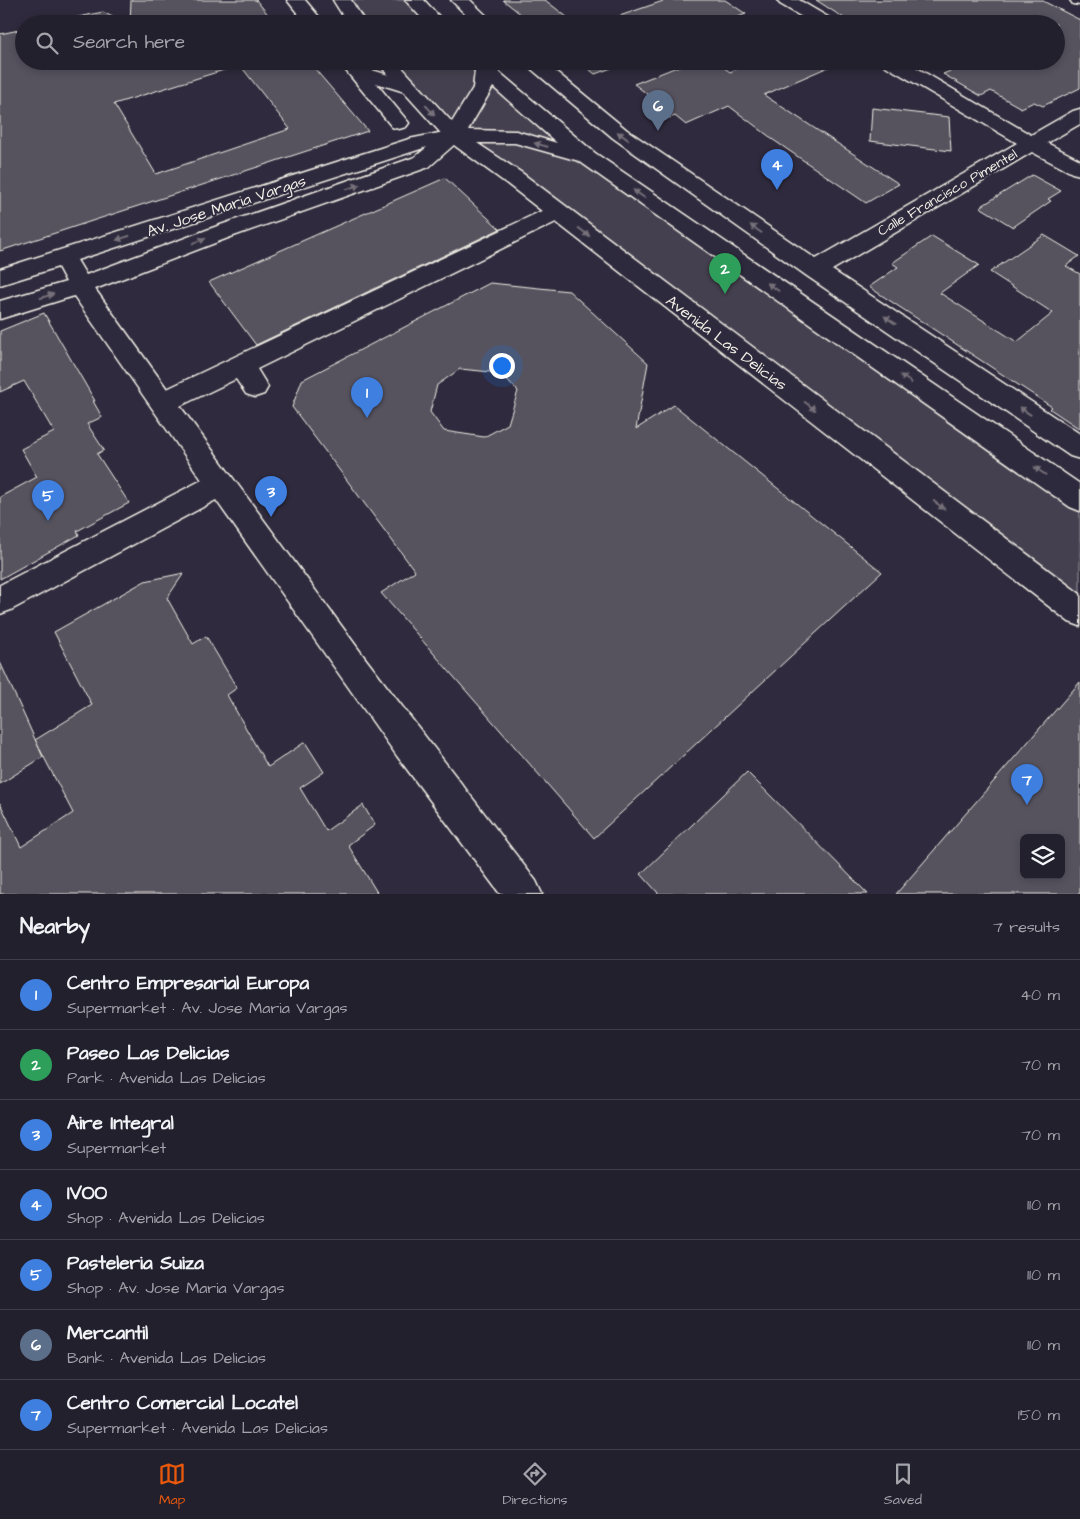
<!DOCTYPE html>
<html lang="en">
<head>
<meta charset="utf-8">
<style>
  body { margin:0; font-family:"Architects Daughter",sans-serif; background:#2b2836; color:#f1f3f6 }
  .controls { position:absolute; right:15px; bottom:15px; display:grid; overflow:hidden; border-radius:8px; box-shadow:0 2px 8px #0003 }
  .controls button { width:45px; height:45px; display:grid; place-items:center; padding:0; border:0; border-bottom:1px solid #403e4a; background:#23202e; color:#f1f3f6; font:25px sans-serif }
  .you { position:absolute; left:501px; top:365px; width:18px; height:18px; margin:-12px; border:4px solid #fff; border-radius:50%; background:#1a73e8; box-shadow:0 0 0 8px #1a73e833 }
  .badge { display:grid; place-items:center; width:32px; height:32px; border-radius:50%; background:#ea580c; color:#fff; font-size:16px; font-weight:700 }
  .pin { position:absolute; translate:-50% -41px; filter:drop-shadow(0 1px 2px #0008) }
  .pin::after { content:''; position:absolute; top:26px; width:18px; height:15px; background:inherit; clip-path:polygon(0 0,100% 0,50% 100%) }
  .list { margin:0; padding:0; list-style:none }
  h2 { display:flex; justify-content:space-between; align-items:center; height:65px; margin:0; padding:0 20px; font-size:21px }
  h2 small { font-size:16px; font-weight:400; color:#a3a3aa }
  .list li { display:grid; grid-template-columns:32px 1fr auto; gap:15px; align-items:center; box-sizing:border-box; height:70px; padding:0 20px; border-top:1px solid #403e4a }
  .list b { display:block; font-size:19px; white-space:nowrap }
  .list p { margin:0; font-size:16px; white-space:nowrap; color:#a3a3aa }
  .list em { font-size:16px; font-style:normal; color:#a3a3aa }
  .icon { flex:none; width:28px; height:28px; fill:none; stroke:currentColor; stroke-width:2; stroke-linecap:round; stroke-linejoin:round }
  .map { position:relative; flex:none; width:1080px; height:894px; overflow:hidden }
  .search { position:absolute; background:#23202e; box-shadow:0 2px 8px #0003; left:15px; right:15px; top:15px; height:55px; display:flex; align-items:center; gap:12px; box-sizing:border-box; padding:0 18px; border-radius:28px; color:#a3a3aa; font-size:19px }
  .sheet { height:555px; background:#23202e }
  nav { display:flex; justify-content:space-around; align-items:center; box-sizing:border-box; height:70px; border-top:1px solid #403e4a; background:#23202e; font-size:14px; color:#a3a3aa }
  nav a { display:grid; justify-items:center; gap:2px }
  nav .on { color:#ea580c }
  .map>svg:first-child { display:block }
</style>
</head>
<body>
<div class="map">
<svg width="1080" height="894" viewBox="0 0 1080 894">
  <rect width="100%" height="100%" fill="#2f2a3d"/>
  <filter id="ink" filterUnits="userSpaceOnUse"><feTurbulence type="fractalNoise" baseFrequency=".02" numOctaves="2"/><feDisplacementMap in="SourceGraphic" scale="10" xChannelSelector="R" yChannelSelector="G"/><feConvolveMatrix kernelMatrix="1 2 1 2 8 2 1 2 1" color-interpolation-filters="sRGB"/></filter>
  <g filter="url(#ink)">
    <g fill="#454050" stroke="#9c989c">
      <path d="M342,0H414L437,24H357Z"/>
      <path d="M385,61H474L588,158L1080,498V612L514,178Z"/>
    </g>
    <g fill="#56525f" stroke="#f4f1e8" fill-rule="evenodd">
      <path d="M131,0H256L276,24H130Z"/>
      <path d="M503,0H545L576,24H533Z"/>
      <path d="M666,0H725L746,14L719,24H609L608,20Z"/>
      <path d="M816,0H1041L1080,20V88L1043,106L1034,102L1021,108L991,91L981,96L943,74L953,70L938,61H1056V24H853Z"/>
      <path d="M103,12L126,24H47L49,23Z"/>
      <path d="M24,29V61H308L368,131L0,251V34ZM240,65L290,129L156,174L114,104Z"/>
      <path d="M579,61H624L625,63L595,74Z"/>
      <path d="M692,61H715L730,72L754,61H842L764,95L899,184L866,203L769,137H770L729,106L686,125L675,116L670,118L649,102L655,100L634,84Z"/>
      <path d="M872,108L949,117L951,151L870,141Z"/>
      <path d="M1032,175L1061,191L1048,199L1051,201L1013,227L980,207Z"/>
      <path d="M445,178L500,229L256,345L209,282Z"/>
      <path d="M1044,235L1079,256L1066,266L1080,274V429L1050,409L1052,407L869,287L898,267L892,263L932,236L979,265L940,293L1017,342L1053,313L990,272Z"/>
      <path d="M490,283L569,291L648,363L636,429L674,405L882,572L594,838L381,593L415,571L292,407L302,380ZM460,369L501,373L518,391L508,424L484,437L444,431L430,412L437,385Z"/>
      <path d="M44,313L95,401H93L102,417L87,424L104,450L97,454L129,503L77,531L79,535L0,579V497L37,477L21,449L54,432L24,381L0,392V331Z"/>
      <path d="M184,573L167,598L193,644L206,636L237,688L227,695L268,767L305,742L324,772L300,788L326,831L363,805L375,825L348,845L378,894H0V803L21,847L73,813L35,740L92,705L54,632L145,581Z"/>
      <path d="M0,662L43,757L0,784Z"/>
      <path d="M1080,682V894H896ZM1024,838H1061V875H1024Z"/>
      <path d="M747,772L868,894H659L641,874Z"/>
    </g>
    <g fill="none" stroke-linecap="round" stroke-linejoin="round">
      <defs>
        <g id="minor">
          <path d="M287,0H305L325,24H306Z"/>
          <path d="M451,0H470L495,24H475Z"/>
          <path d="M777,0H799L833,20L836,24H814L780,4Z"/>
          <path d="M1070,0H1080V5L1073,4Z"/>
          <path d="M338,61H357L362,67L415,83L418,87L415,91L408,93L376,83L409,123L406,127L399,129L392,127Z"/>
          <path d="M522,61H543L627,130L816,259L1017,143L884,65L882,61H905L1031,135L1073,111L1080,109V124L1047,143L1080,160V175L1072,173L1032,152L832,270L1080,434V459L1070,456L807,276L613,138Z"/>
          <path d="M454,130L461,132L464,136L429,167L228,238L95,289L167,389L550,207L558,205L566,207L569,212L566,217L257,369L268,387L264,394L255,397L246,394L236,379L180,406L365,658L536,881L542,894H500L397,756L216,500L11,610L0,614V585L202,480L74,296L0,319V301L66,282L58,267L0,285V269L409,139ZM427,147L415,157L212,228L86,275L77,260Z"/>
        </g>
        <g id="major">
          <path d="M333,0H351L366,24H348Z"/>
          <path d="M405,0H424L446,24H427Z"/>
          <path d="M376,61H396L452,122L473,88L475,71L465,61H486L595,153L1080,484V511L1070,507L579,161L515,143H477L522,173L1080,594V626L1069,622L506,183L447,140ZM493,87L557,143L516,131L468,130Z"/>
        </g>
      </defs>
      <use href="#minor" stroke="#f4f1e8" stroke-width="3"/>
      <use href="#major" stroke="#f4f1e8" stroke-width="3"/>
      <use href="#minor" fill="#2f2a3d" fill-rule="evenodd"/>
      <use href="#major" fill="#2f2a3d" fill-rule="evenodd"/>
    </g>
    <defs><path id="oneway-solid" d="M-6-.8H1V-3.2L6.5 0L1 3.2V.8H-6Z" transform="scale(1.25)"/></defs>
    <g fill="#747079">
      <use href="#oneway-solid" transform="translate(430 110) rotate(47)"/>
      <use href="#oneway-solid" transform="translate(623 136) rotate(-144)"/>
      <use href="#oneway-solid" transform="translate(541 145) rotate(-164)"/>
      <use href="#oneway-solid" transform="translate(353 187) rotate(-19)"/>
      <use href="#oneway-solid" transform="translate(639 194) rotate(-145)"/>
      <use href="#oneway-solid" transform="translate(756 229) rotate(-145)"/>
      <use href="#oneway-solid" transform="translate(584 232) rotate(37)"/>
      <use href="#oneway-solid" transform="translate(123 238) rotate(162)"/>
      <use href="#oneway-solid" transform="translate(199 241) rotate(-21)"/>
      <use href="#oneway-solid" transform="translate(773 287) rotate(-145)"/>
      <use href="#oneway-solid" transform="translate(47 296) rotate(-17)"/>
      <use href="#oneway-solid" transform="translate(890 320) rotate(-146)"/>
      <use href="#oneway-solid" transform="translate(906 379) rotate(-145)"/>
      <use href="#oneway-solid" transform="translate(810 406) rotate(37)"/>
      <use href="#oneway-solid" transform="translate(1025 411) rotate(-146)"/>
      <use href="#oneway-solid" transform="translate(1040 471) rotate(-145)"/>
      <use href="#oneway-solid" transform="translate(939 505) rotate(37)"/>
    </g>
  </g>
  <g text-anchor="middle" stroke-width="4" stroke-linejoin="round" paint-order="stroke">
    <g font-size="14" fill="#f4f1e8" stroke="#2f2a3d">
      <text transform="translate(947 192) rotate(-30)" y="5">Calle Francisco Pimentel</text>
    </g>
    <g font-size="16" fill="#f4f1e8" stroke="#2f2a3d">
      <text transform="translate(226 205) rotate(-18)" y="6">Av. Jose Maria Vargas</text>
      <text transform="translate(727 342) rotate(37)" y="6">Avenida Las Delicias</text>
    </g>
  </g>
</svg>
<div class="controls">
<button><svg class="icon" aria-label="layers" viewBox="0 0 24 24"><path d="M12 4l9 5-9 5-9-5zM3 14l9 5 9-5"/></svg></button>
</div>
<div class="you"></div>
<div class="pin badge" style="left:367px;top:418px;background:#3f7fe0">1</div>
<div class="pin badge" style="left:725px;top:294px;background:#2e9e5b">2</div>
<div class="pin badge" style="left:271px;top:517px;background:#3f7fe0">3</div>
<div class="pin badge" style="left:777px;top:190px;background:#3f7fe0">4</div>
<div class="pin badge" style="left:48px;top:521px;background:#3f7fe0">5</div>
<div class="pin badge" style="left:658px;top:131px;background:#5c6f8a">6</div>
<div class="pin badge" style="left:1027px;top:805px;background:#3f7fe0">7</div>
<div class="search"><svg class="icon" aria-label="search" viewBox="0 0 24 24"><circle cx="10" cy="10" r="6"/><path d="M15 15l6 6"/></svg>Search here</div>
</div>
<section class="sheet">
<h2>Nearby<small>7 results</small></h2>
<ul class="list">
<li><span class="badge" style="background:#3f7fe0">1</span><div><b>Centro Empresarial Europa</b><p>Supermarket · Av. Jose Maria Vargas</p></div><em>40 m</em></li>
<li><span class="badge" style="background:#2e9e5b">2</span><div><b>Paseo Las Delicias</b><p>Park · Avenida Las Delicias</p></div><em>70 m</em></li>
<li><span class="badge" style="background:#3f7fe0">3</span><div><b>Aire Integral</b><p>Supermarket</p></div><em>70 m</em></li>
<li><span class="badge" style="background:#3f7fe0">4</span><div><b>IVOO</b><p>Shop · Avenida Las Delicias</p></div><em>110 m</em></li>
<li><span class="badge" style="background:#3f7fe0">5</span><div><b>Pasteleria Suiza</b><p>Shop · Av. Jose Maria Vargas</p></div><em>110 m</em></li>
<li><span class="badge" style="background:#5c6f8a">6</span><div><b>Mercantil</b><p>Bank · Avenida Las Delicias</p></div><em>110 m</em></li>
<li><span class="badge" style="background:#3f7fe0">7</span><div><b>Centro Comercial Locatel</b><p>Supermarket · Avenida Las Delicias</p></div><em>150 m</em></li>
</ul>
</section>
<nav>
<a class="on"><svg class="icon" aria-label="map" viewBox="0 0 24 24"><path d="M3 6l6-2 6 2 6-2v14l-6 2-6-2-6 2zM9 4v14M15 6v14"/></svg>Map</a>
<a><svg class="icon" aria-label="directions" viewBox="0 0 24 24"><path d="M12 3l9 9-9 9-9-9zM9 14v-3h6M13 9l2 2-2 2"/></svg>Directions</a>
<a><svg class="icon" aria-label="saved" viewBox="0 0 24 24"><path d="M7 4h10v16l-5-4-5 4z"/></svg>Saved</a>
</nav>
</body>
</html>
